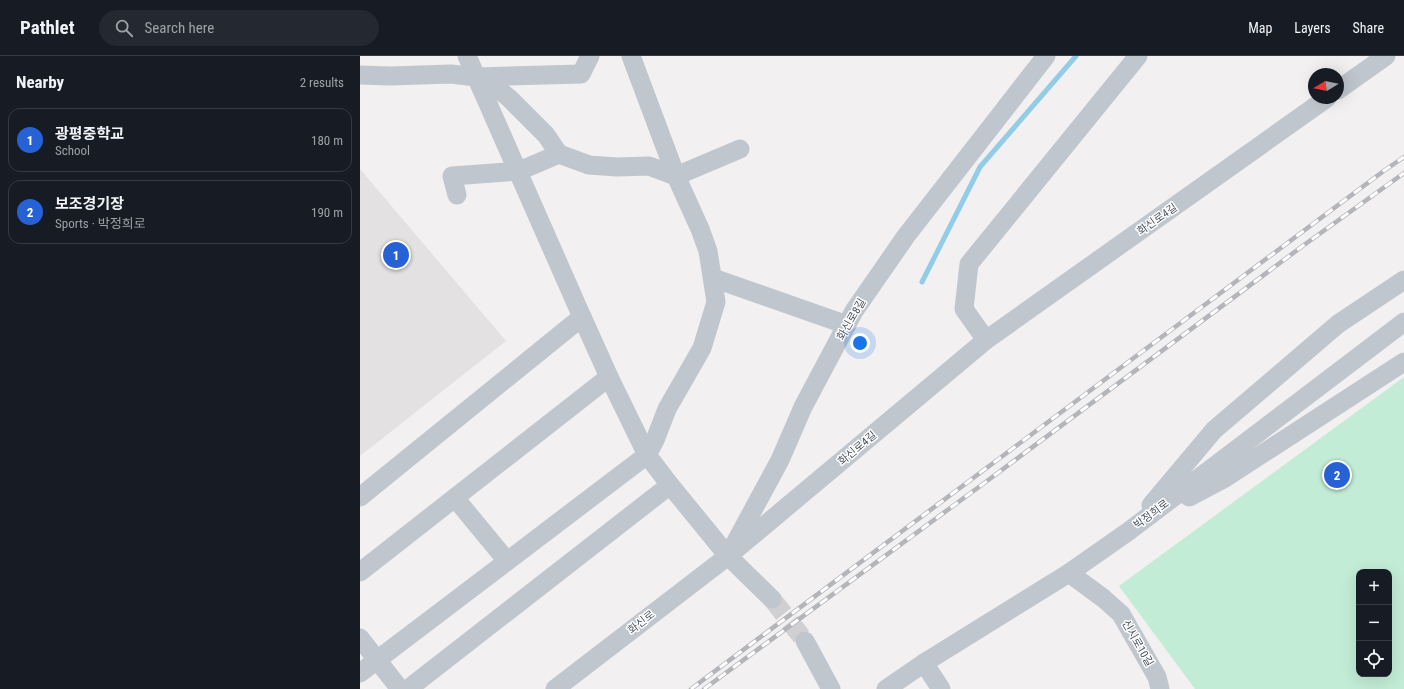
<!DOCTYPE html>
<html lang="en">
<head>
<meta charset="utf-8">
<style>
  body { margin:0; font-family:"Roboto Condensed","Noto Sans KR",sans-serif; background:#242831; color:#f1f3f6 }
  .controls { position:absolute; right:12px; bottom:12px; display:grid; overflow:hidden; border-radius:8px; box-shadow:0 4px 16px #0002 }
  .controls button { width:36px; height:36px; display:grid; place-items:center; padding:0; border:0; border-bottom:1px solid #363941; background:#171b24; color:#f1f3f6; font:20px sans-serif }
  .compass { position:absolute; left:948px; top:12px; width:36px; height:36px; border-radius:50%; background:#171b24; box-shadow:0 4px 16px #0002; rotate:260deg }
  .you { position:absolute; left:500px; top:287px; width:14px; height:14px; margin:-10px; border:3px solid #fff; border-radius:50%; background:#1a73e8; box-shadow:0 0 0 6px #1a73e833 }
  .badge { display:grid; place-items:center; width:26px; height:26px; border-radius:50%; background:#2662d6; color:#fff; font-size:13px; font-weight:700 }
  .pin { position:absolute; translate:-50% -50%; border:2px solid #fff; box-shadow:0 1px 4px #0006 }
  .list { margin:0; padding:0; list-style:none }
  h2 { display:flex; justify-content:space-between; align-items:center; height:52px; margin:0; padding:0 16px; font-size:17px }
  h2 small { font-size:13px; font-weight:400; color:#9ea1a6 }
  .list li { display:grid; grid-template-columns:26px 1fr auto; gap:12px; align-items:center; box-sizing:border-box; height:64px; margin:0 8px 8px; padding:0 8px; border:1px solid #363941; border-radius:12px }
  .list b { display:block; font-size:15px; white-space:nowrap }
  .list p { margin:0; font-size:13px; white-space:nowrap; color:#9ea1a6 }
  .list em { font-size:13px; font-style:normal; color:#9ea1a6 }
  .icon { flex:none; width:22px; height:22px; fill:none; stroke:currentColor; stroke-width:2; stroke-linecap:round; stroke-linejoin:round }
  .map { position:relative; flex:none; width:1044px; height:633px; overflow:hidden }
  header { display:flex; align-items:center; gap:24px; box-sizing:border-box; height:56px; padding:0 20px; background:#171b24; border-bottom:1px solid #363941 }
  header strong { font-size:19px }
  nav { display:flex; gap:22px; margin-inline-start:auto; font-size:14px }
  .search { width:280px; height:36px; background:#242831; display:flex; align-items:center; gap:10px; box-sizing:border-box; padding:0 14px; border-radius:22px; color:#9ea1a6; font-size:15px }
  main { display:flex }
  aside { flex:1; background:#171b24 }
  .map>svg:first-child { display:block }
</style>
</head>
<body>
<header>
<strong>Pathlet</strong>
<div class="search"><svg class="icon" aria-label="search" viewBox="0 0 24 24"><circle cx="10" cy="10" r="6"/><path d="M15 15l6 6"/></svg>Search here</div>
<nav><a>Map</a><a>Layers</a><a>Share</a></nav>
</header>
<main>
<aside>
<h2>Nearby<small>2 results</small></h2>
<ul class="list">
<li><span class="badge">1</span><div><b>광평중학교</b><p>School</p></div><em>180 m</em></li>
<li><span class="badge">2</span><div><b>보조경기장</b><p>Sports · 박정희로</p></div><em>190 m</em></li>
</ul>
</aside>
<div class="map">
<svg width="1044" height="633" viewBox="0 0 1044 633">
  <rect width="100%" height="100%" fill="#f2f0f0"/>
  <path fill="#e3e1e1" d="M0,113L146,285L0,400Z"/>
  <path fill="#c2ecd6" fill-rule="evenodd" d="M1044,321V633H835L759,530ZM999,516H1029V618H999Z"/>
  <g fill="none" stroke-linecap="round" stroke-linejoin="round">
    <path stroke="#92cce6" stroke-width="5" d="M562,226L620,111L716,0"/>
    <path stroke="#d0d0d2" stroke-width="19" stroke-dasharray="19 10" stroke-linecap="butt" d="M412,543L445,585"/>
    <g stroke="#bfc6ce" stroke-width="19">
      <path d="M107,0L222,261"/>
      <path d="M271,0L316,120"/>
      <path d="M0,19L30,20L91,18L116,21L221,18L230,0"/>
      <path d="M118,22L138,33L149,42L186,79L199,98"/>
      <path d="M978,34L1026,0"/>
      <path d="M97,139L92,120L159,115L199,98L229,109L257,111L289,110L316,120"/>
      <path d="M353,222L487,269"/>
      <path d="M626,284L604,253L609,208L778,0"/>
      <path d="M0,441L222,261L249,321L287,399L310,429L368,500L412,543"/>
      <path d="M829,441L865,422L1044,306"/>
      <path d="M95,442L147,505"/>
      <path d="M791,449L854,374L978,268L1044,224"/>
      <path d="M373,491L420,404L443,351L494,255L546,180L686,0"/>
      <path d="M0,516L249,321"/>
      <path d="M709,517L743,542L761,558L797,621L800,633"/>
      <path d="M0,582L40,633"/>
      <path d="M445,585L471,633"/>
      <path d="M564,607L581,633"/>
      <path d="M0,617L287,399L295,384L307,353L342,292L356,246L348,195L340,173L316,120L380,93"/>
      <path d="M48,633L310,429"/>
      <path d="M195,633L368,500L626,284L967,42"/>
      <path d="M526,633L564,607L709,517L769,475L1044,266"/>
    </g>
    <defs>
      <g id="rail">
        <path d="M331,633L1025,114L1044,101"/>
        <path d="M344,633L627,425L944,189L1044,117"/>
      </g>
    </defs>
    <use href="#rail" stroke="#b3b5ba" stroke-width="4.5"/>
    <use href="#rail" stroke="#fff" stroke-width="3" stroke-dasharray="9" stroke-linecap="butt"/>
  </g>
  <g text-anchor="middle" stroke-width="3" stroke-linejoin="round" paint-order="stroke">
    <g font-size="11" fill="#49515c" stroke="#fff">
      <text transform="translate(797 163) rotate(-35)" y="4">화신로4길</text>
      <text transform="translate(491 263) rotate(-60)" y="4">화신로8길</text>
      <text transform="translate(497 392) rotate(-40)" y="4">화신로4길</text>
      <text transform="translate(791 458) rotate(-37)" y="4">박정희로</text>
      <text transform="translate(281 566) rotate(-38)" y="4">화신로</text>
      <text transform="translate(778 587) rotate(60)" y="4">신시로10길</text>
    </g>
  </g>
</svg>
<div class="controls">
<button>+</button>
<button>−</button>
<button><svg class="icon" aria-label="locate" viewBox="0 0 24 24"><circle cx="12" cy="12" r="6"/><path d="M12 2v4M12 18v4M2 12h4M18 12h4"/></svg></button>
</div>
<svg class="compass" viewBox="-18 -18 36 36"><path d="M0-13l5 13h-10z" fill="#e53935"/><path d="M0 13l5-13h-10z" fill="#9ea1a6"/></svg>
<div class="you"></div>
<div class="pin badge" style="left:36px;top:199px">1</div>
<div class="pin badge" style="left:977px;top:419px">2</div>
</div>
</main>
</body>
</html>
